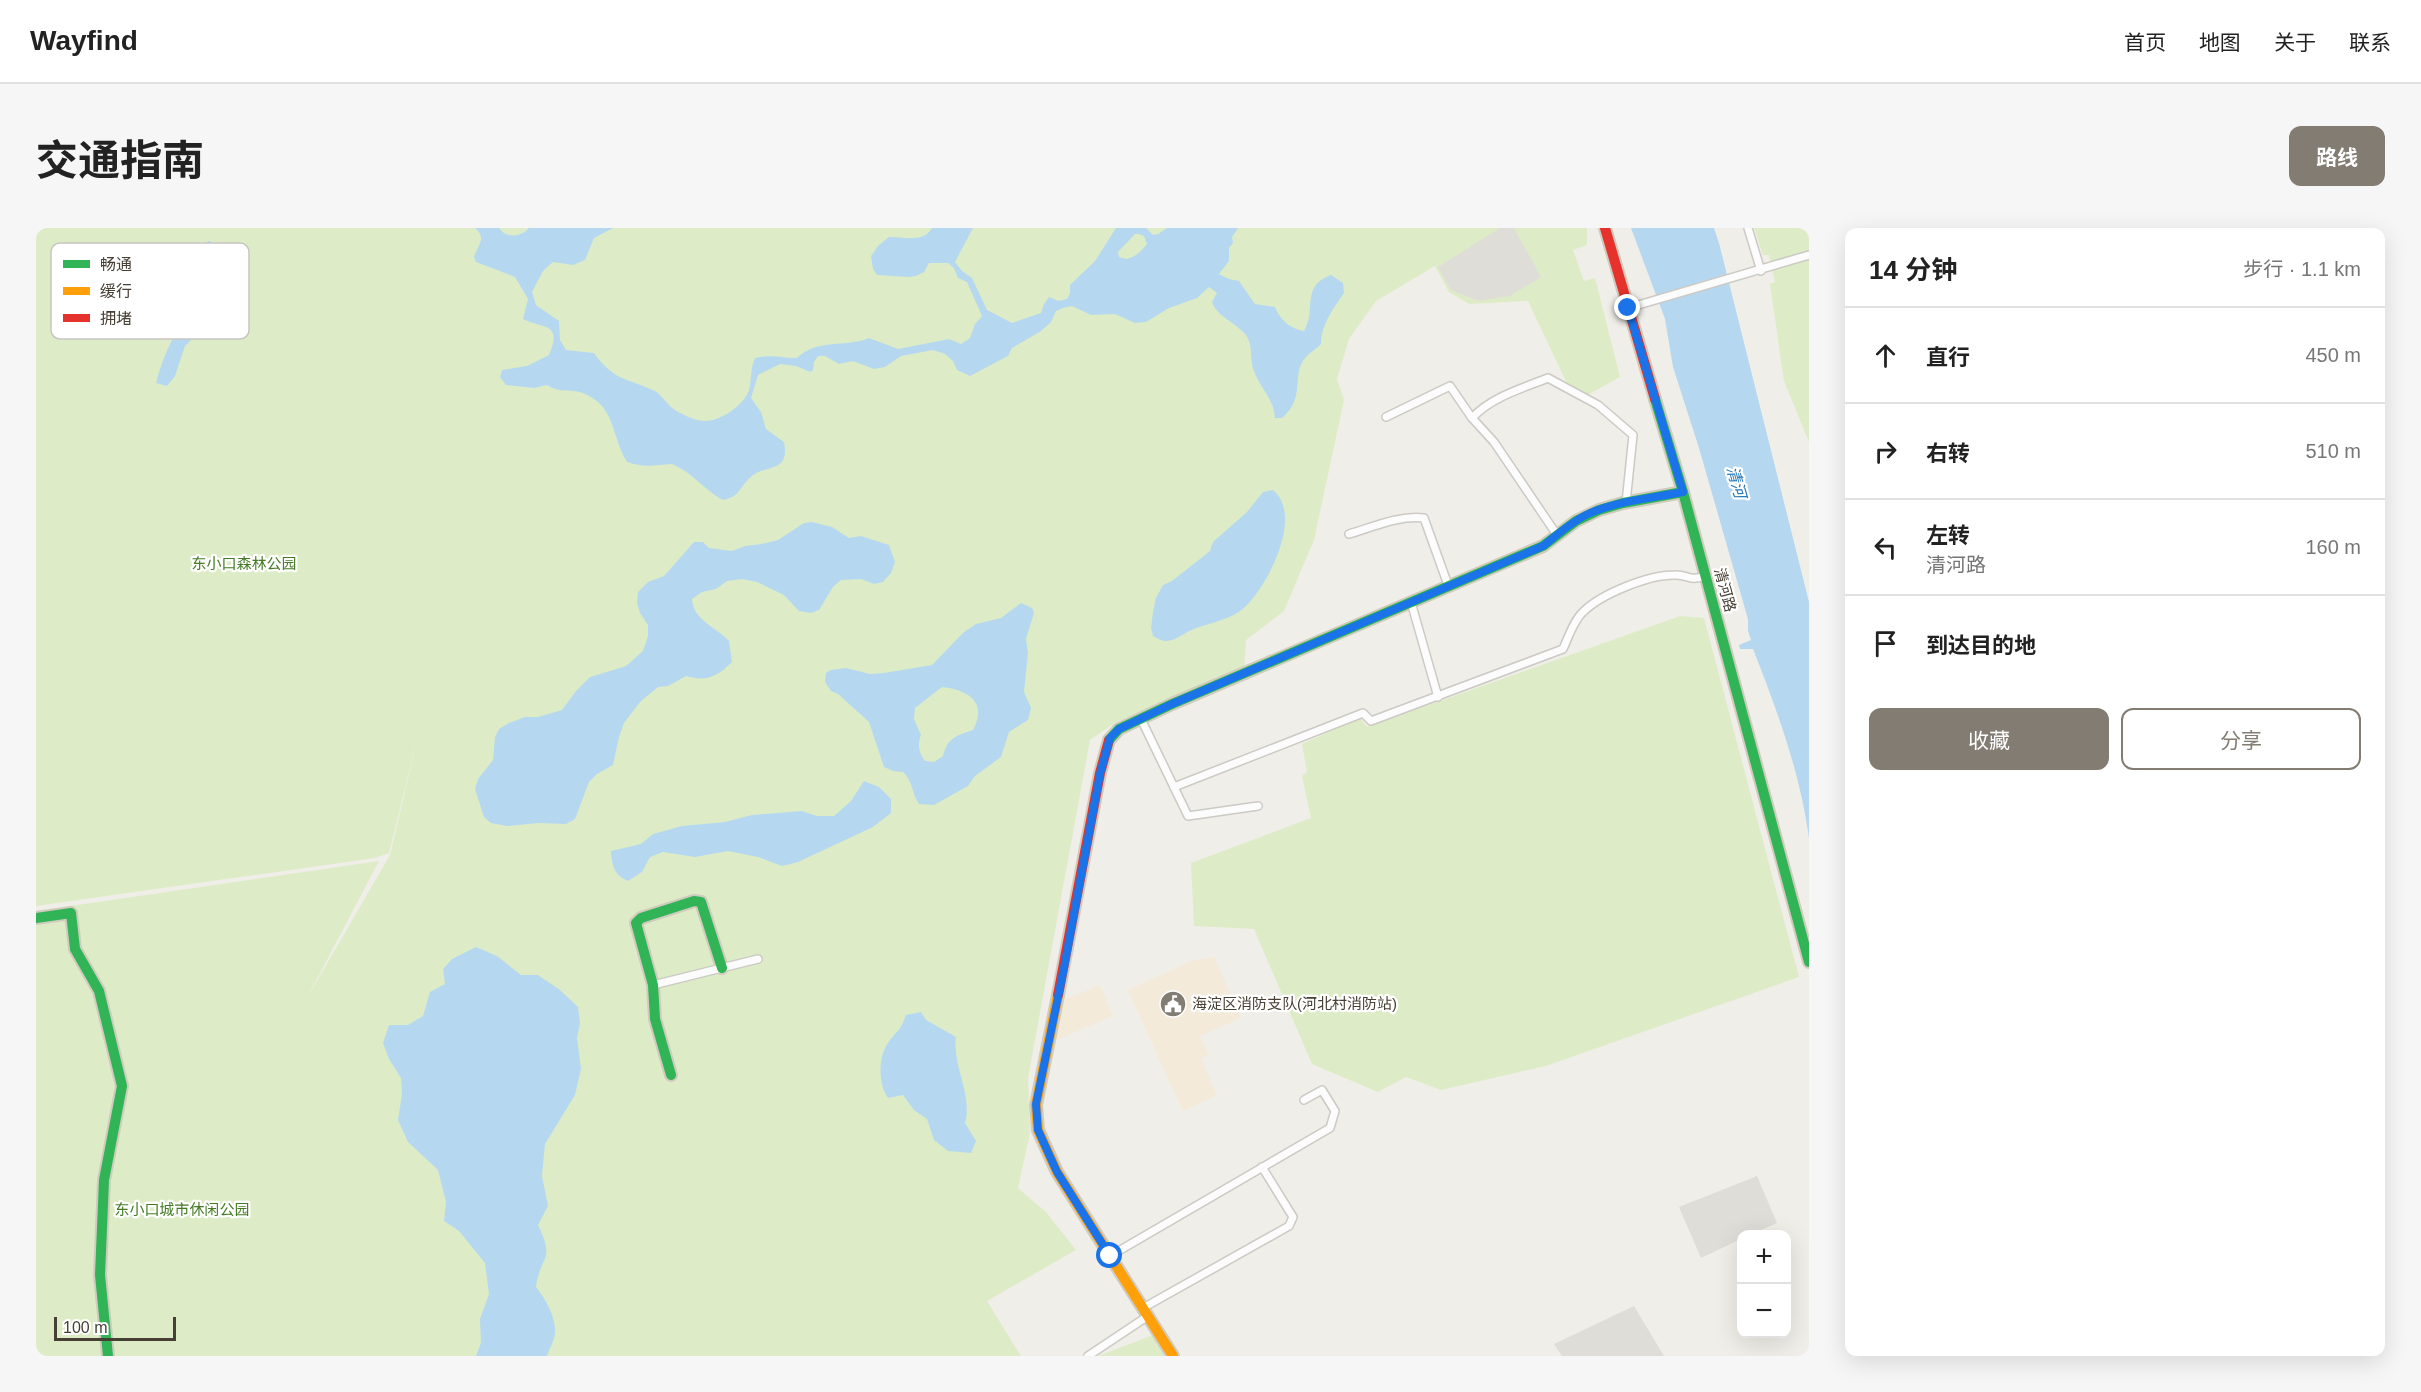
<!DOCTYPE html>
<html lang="zh">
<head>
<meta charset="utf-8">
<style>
  body { margin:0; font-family:Arial,"Noto Sans SC",sans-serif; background:#f6f6f6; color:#222 }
  .controls { position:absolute; right:18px; bottom:18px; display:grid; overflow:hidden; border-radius:12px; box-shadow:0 6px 24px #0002 }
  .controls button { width:54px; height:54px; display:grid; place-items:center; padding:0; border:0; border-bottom:2px solid #e0e0e0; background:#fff; color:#222; font:30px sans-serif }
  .scale { position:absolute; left:18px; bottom:15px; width:122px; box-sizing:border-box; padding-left:6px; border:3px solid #463f34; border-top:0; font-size:16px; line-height:21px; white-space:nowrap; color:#463f34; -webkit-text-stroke:4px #fff; paint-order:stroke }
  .stop { position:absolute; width:18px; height:18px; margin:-14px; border:4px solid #1a73e8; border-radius:50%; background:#fff }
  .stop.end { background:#1a73e8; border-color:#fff; box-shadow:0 2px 6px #0008 }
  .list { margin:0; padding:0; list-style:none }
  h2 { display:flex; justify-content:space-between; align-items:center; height:78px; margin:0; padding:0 24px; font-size:26px }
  h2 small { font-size:20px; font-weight:400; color:#767676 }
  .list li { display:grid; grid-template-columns:39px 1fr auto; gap:18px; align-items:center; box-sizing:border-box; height:96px; padding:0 24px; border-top:2px solid #e0e0e0 }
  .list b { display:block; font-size:22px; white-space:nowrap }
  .list p { margin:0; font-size:20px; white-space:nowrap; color:#767676 }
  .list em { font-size:20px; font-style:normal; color:#767676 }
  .actions { display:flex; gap:12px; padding:18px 24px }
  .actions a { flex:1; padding:14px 0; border:2px solid #827c73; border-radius:12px; text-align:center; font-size:21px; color:#827c73 }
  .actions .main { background:#827c73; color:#fff }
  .icon { flex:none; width:33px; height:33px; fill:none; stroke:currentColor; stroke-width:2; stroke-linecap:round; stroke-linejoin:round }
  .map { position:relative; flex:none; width:1773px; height:1128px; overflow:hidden; border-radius:12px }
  header { display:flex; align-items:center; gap:36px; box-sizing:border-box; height:84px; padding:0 30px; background:#fff; border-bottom:2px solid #e0e0e0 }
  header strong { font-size:28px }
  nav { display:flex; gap:33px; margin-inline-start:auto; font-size:21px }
  .intro { display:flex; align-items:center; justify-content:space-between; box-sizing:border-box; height:144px; padding:0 36px }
  h1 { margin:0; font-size:42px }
  .button { padding:15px 27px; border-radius:12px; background:#827c73; color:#fff; font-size:21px; font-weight:700 }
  main { display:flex; gap:36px; padding:0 36px }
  aside { flex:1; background:#fff; border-radius:12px; box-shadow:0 6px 24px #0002 }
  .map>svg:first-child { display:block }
</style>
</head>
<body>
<header>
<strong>Wayfind</strong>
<nav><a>首页</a><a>地图</a><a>关于</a><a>联系</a></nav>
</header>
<div class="intro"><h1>交通指南</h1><a class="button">路线</a></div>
<main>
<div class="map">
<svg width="1773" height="1128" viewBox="0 0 1773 1128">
  <rect width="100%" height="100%" fill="#f0eee8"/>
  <g fill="#f4eada">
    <path d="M1178,729L1205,790L1164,808L1173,827L1165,831L1181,867L1147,883L1092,762L1155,733Z"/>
    <path d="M1064,757L1077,788L1016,814L1026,773Z"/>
  </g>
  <g fill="#ddecc6">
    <path d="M0,0H1551V17L1537,22L1548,53L1559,50L1584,149L1546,170L1536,166L1492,73L1433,76L1413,64L1399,38L1340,73L1313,111L1301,151L1308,172L1278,312L1248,383L1210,412L1208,441L1080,494L1054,512L992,850L994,905L982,960L1010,984L1040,1022L951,1073L985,1128H0V683L343,633L271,770L354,627L383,504L353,625L339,630L0,678Z"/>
    <path d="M1718,0H1773V214L1748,153L1734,56L1739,54L1733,27H1727Z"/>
    <path d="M1644,388L1668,390L1763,749L1510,838L1405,862L1370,849L1342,864L1276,836L1218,701L1158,698L1155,635L1275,590L1266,548L1271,544L1266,516L1324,490L1331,499Z"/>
    <path d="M1120,1106L1133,1128H1062Z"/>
  </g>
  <g fill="#dfddd8">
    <path d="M1464,0H1478L1505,49L1474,68L1442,73L1415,62L1402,39Z"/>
    <path d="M1721,948L1741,995L1716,1006H1706L1705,1011L1665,1030L1643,979Z"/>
    <path d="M1598,1078L1628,1128H1526L1518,1116Z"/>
  </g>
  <g fill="#b5d8f0" fill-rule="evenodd">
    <path d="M439,0H463C470,11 485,9 493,0H577L558,10L549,32L537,37L517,34L507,43L496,64L500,77L523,93L524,112L530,122L558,125C578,153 591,150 619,163C627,168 631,177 639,182C647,187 660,193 669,193C685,193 708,177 713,162C716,151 714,141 719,130C736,126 744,130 761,130C782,110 809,120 833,110L862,121L913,111L925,116L934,110L939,96L946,88L931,54L922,50L918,40L912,35H893L888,44L880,48L872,49L841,47L837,41L835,28L842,18L853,9C867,9 888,15 896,0H937L919,34L926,43L936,50L951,82L976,95L1005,85L1008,76L1013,69L1023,73L1031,71L1034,65V57L1059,33L1080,0H1110L1117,7L1122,6L1131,0H1202L1196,9L1197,15L1193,20V33L1183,46L1193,51L1203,53L1219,76L1239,79C1244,92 1255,101 1268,103C1281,82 1264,58 1295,47L1307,55L1308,65C1297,81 1285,97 1285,116C1281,121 1274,124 1270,129C1254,146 1271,169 1246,190H1239C1238,171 1224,160 1218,143C1213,130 1218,117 1209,106C1199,94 1181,89 1176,74L1181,65L1173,59L1161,70L1133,80L1110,94L1099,95L1079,86L1055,87L1036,78L1027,80L1020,83L1015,94L1005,103L976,120L972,128L934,148L921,142L917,133L909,126L897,122L865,128L849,139L838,141L817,133L803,136L789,128H782L778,134L777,142L774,144L760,138L744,136L722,147L715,170L725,184L730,201L748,214C754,245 731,236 716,248C703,258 706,268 687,272C668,262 656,244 636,236C619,237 608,240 591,234C575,208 580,178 547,165C533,160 525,166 511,157L498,160L470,157L464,149L466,142L491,138L513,127C527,94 507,101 487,91L492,71L479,49L440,34L438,29C442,17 451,10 439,0ZM1103,6L1108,8L1111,16C1105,24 1100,28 1091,31L1083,29L1082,24L1099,6Z"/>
    <path d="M1595,0H1678L1683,15L1773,374V610C1764,544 1741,482 1717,421H1704L1703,417L1715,412L1712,403V391L1663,220L1637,139L1629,91Z"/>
    <path d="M173,13L184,18L189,45L182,82L175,85L163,104L149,118L139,148L131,158L120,155C130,119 142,97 166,69L164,17Z"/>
    <path d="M1237,262C1268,288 1232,357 1209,379C1195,392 1176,394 1158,401C1142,407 1135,420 1117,408L1115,400L1117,384L1120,370L1127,357L1136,353L1174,323L1177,314L1211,284L1227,264Z"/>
    <path d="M776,294L796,299L813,310L825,308L853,317L859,334L855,345L847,354L838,356L825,351L805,352L797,359L783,382L775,385L763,383L748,367L721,354L706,351L691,353L680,361L666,364L656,371C657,392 680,399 693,413L696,434C681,449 670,454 650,448L632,458L622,459L604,474L588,495L583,509L577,537L561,546L553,554L539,591L530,596L502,595L471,598L455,595L448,589L439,561L442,551L457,532L459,509L463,501L473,495L489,489H502L526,482L540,463L554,449L590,438L607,423L612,408V397L604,385L601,375L602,364L612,354L628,348L658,314H667L673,320L696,323L709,318L726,316L742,312L768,295Z"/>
    <path d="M985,375L996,380L998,385L990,411L992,425L988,464L995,480L992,492L973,504L965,529L939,548L932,558L898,577L883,576C875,564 878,555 867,544L857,543L848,539L833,494L802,466L795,463L789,454L790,445L795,442L810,440L834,446L848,445L896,437L928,404L940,396L965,390ZM906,459C932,462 952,474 937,502C920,508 912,509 907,528L898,534L889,533C883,525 881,517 885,507L878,491L879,480Z"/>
    <path d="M828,553L843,559L855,571V585L837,599L762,634L746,638L722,629L692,623L659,629L627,624L614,629L606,644L592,653C578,647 576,638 575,623L605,616L617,606L646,598L689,594L716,587L766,583L781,588H798L815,573Z"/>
    <path d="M440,719L461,728L485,747H502L524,762L542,779L544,795L541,810L545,841L539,867L509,916L506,948L512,978L502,997C520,1034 504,1027 500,1059C509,1070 520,1089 519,1104C519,1112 513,1121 511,1128H440L445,1115L444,1091L453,1066L449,1035L423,1003L408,993L410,974L402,942L372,914L362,892L366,866L365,850L353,831L347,815L353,797H372L387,788L394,764L409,756L407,741L416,731Z"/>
    <path d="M885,784L890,792L920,809C916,838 937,866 929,895L940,913L935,925L912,923L898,912L891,891L878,882L867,867L852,870C842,856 842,829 852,815C861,802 864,804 870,787Z"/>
  </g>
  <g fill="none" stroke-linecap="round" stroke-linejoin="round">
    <defs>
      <g id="street">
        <path d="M1712,0L1725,43"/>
        <path d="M1592,80L1773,27"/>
        <path d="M1350,189L1414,158L1436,190L1458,214L1521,307"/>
        <path d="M1436,190C1455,169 1487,160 1512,150L1562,177L1597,207L1590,275"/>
        <path d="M1313,306C1337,299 1363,287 1388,290L1412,357"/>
        <path d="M1375,374L1402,469"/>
        <path d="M1105,491L1152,588L1222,578"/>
        <path d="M1138,559L1327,485L1335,493L1527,421C1532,410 1538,392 1547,384C1565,366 1612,347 1638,347C1653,346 1651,354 1670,348"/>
        <path d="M617,757L722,731"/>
        <path d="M1074,1028L1294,900L1299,883L1286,862L1268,872"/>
        <path d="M1107,1080L1253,998L1257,989L1226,939"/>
        <path d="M1052,1128L1112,1088"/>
      </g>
      <g id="fast">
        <path d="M1619,171L1647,264L1773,734"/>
        <path d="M1073,512L1083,501L1136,476L1507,318L1540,293L1563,282L1587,275L1647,264"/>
        <path d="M0,690L35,685L39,721L63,763L86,858L68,952L64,1047L72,1128"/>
        <path d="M635,847L619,791L617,757L600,695L605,690L658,673L665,674L686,740"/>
      </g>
      <path id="slow" d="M1022,767L1000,877L1002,902L1021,944L1137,1128"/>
      <g id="jam">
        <path d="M1569,0L1619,171"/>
        <path d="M1022,767L1064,545L1073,512"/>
      </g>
    </defs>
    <use href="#street" stroke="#cccac4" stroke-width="10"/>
    <use href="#fast" stroke="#d0cbbe" stroke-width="14"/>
    <use href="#slow" stroke="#d0cbbe" stroke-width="14"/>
    <use href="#jam" stroke="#d0cbbe" stroke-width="14"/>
    <use href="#street" stroke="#fdfcfc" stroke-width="7"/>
    <use href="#fast" stroke="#30b455" stroke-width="10"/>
    <use href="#slow" stroke="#ff9f0a" stroke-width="10"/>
    <use href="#jam" stroke="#e5322d" stroke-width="10"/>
  </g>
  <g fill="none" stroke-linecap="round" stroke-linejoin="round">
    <path stroke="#1a73e8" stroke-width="8" d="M1074,1028L1021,944L1002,902L1000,876L1028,740L1064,546L1074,510L1083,501L1136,476L1507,318C1521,307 1535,294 1552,286C1581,273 1616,270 1647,264L1592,80"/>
  </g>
  <defs>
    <symbol id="civic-disc" viewBox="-11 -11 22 22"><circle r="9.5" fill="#827c73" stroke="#fff"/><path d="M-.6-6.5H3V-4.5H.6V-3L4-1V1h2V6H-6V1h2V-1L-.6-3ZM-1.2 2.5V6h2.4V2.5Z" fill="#fff"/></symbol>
  </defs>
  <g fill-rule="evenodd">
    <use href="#civic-disc" x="1122" y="761" width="30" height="30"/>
  </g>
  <g text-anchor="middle" stroke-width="4.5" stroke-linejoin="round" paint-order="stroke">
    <g font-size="15" fill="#447b24" stroke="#fff">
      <text x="208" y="341">东小口森林公园</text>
      <text x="146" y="987">东小口城市休闲公园</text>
    </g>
    <g font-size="15" fill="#463f34" stroke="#fff">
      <text transform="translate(1689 362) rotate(75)" y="5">清河路</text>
    </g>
    <g font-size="15" fill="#463f34" stroke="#fff" text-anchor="start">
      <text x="1156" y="781">海淀区消防支队(河北村消防站)</text>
    </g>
    <g font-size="16" font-style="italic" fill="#2779b8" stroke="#fff">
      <text transform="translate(1701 254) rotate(74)" y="6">清河</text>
    </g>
  </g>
  <rect x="15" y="15" width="198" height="96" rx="9" fill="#fff" stroke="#c8c5c2" stroke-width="1.5"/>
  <rect x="27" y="32" width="27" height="8" fill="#30b455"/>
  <rect x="27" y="59" width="27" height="8" fill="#ff9f0a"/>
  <rect x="27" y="86" width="27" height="8" fill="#e5322d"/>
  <g font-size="16" fill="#463f34">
    <text x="64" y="42">畅通</text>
    <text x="64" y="69">缓行</text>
    <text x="64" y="96">拥堵</text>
  </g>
</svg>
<div class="controls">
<button>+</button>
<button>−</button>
</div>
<div class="scale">100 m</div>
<div class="stop" style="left:1074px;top:1028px"></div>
<div class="stop end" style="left:1592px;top:80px"></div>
</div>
<aside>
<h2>14 分钟<small>步行 · 1.1 km</small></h2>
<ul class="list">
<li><svg class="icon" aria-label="ahead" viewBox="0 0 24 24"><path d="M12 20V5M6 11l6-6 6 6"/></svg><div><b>直行</b></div><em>450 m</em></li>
<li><svg class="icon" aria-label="right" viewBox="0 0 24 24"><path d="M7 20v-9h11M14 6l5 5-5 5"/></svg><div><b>右转</b></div><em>510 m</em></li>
<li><svg class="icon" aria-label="left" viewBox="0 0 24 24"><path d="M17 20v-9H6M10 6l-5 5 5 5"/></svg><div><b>左转</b><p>清河路</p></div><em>160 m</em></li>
<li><svg class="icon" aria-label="arrive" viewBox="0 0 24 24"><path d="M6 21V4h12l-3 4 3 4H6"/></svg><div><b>到达目的地</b></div></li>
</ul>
<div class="actions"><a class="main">收藏</a><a>分享</a></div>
</aside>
</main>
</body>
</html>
